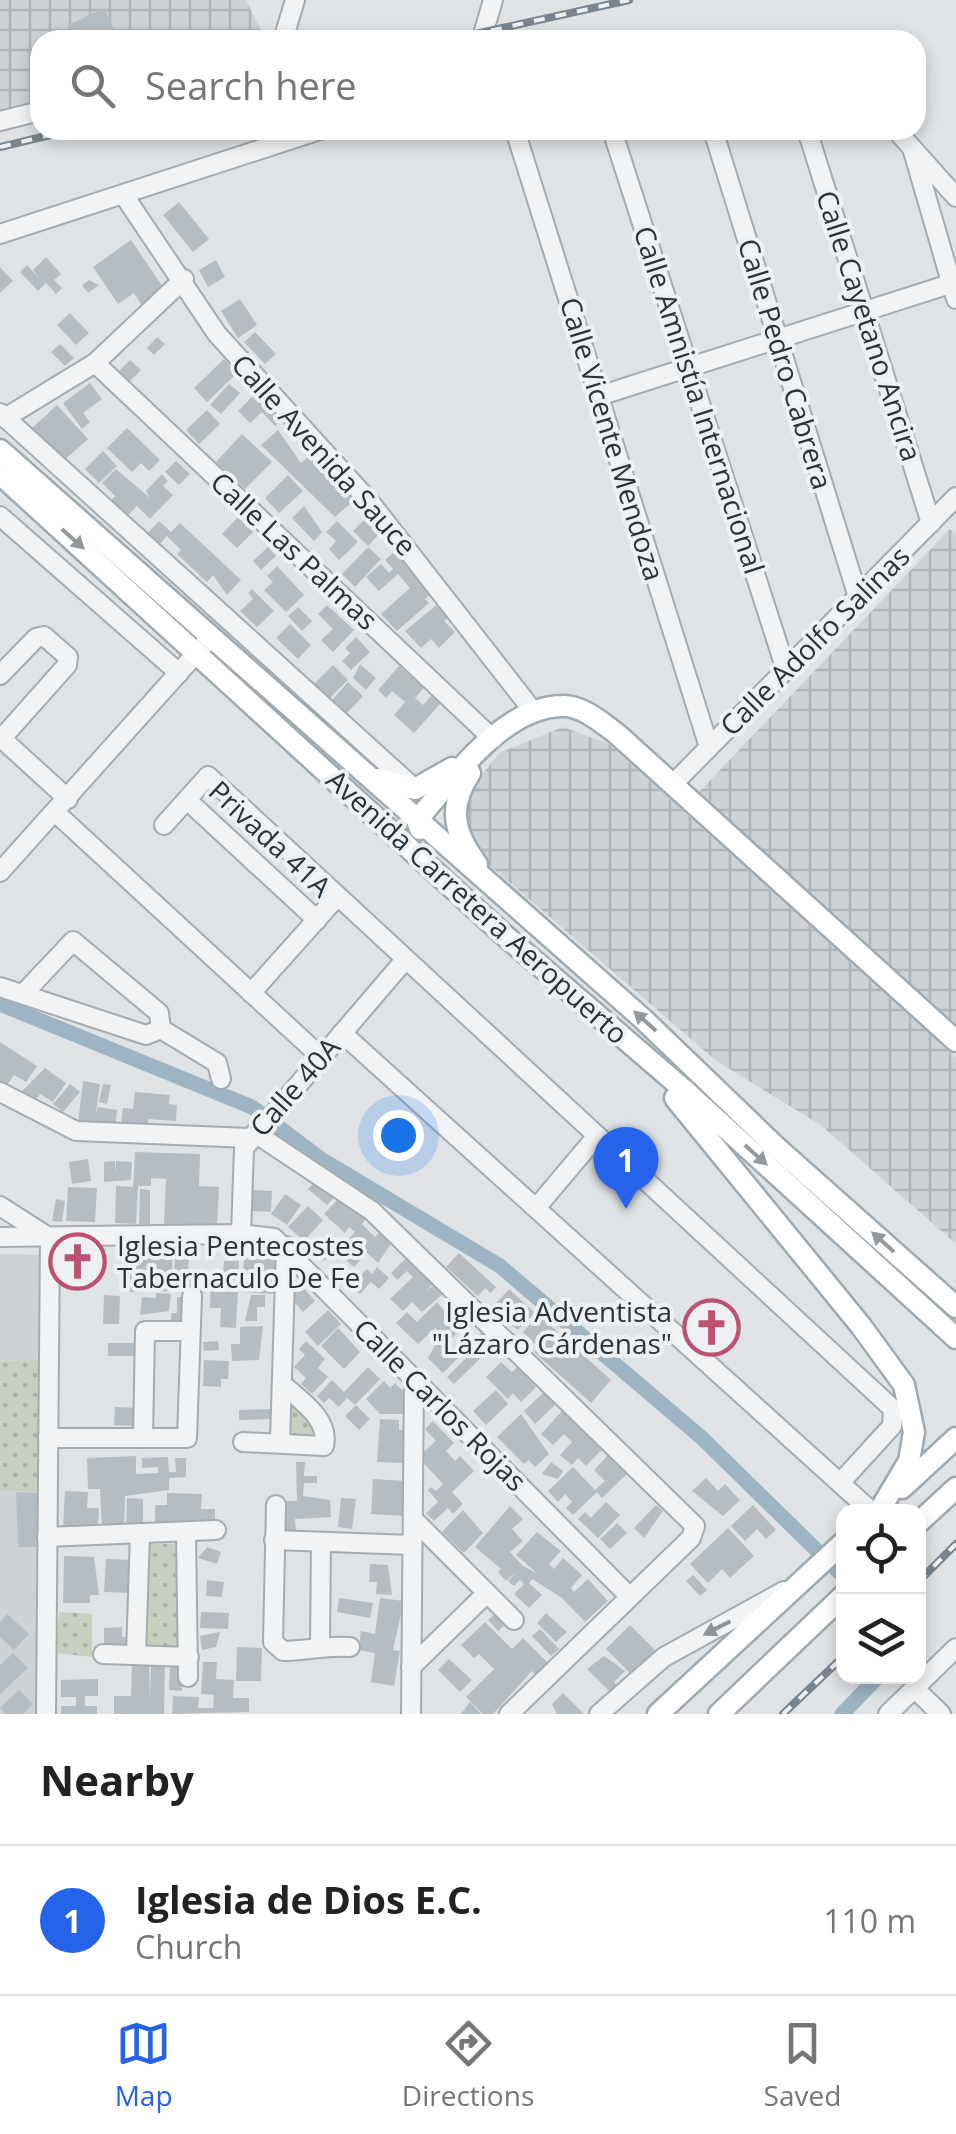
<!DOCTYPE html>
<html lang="en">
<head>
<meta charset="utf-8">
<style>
  body { margin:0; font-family:"Open Sans",sans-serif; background:#f2f2f2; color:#222 }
  .controls { position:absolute; right:30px; bottom:30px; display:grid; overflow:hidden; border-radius:20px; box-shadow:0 5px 15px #0003 }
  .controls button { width:90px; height:90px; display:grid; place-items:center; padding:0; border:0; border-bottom:2px solid #e0e0e0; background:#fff; color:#222; font:50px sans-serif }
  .you { position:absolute; left:398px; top:1135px; width:35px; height:35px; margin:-25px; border:8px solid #fff; border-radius:50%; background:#1a73e8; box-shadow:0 0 0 15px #1a73e833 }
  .badge { display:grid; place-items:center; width:65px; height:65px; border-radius:50%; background:#2563eb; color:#fff; font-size:32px; font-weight:700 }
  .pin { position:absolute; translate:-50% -82px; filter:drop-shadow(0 2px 5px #0008) }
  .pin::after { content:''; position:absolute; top:52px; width:35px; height:30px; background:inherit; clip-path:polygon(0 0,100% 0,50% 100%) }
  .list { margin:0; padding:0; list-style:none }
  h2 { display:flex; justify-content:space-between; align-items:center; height:130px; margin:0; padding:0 40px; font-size:42px }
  h2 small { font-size:32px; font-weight:400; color:#767676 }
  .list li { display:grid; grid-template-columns:65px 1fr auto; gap:30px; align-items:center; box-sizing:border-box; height:150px; padding:0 40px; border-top:2px solid #e0e0e0 }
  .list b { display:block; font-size:38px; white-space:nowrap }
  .list p { margin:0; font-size:32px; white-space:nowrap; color:#767676 }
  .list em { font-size:32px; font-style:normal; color:#767676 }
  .icon { flex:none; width:55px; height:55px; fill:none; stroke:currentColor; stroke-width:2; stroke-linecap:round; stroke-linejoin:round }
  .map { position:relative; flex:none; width:956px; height:1714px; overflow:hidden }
  .search { position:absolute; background:#fff; box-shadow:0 5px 15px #0003; left:30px; right:30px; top:30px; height:110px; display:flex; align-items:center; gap:25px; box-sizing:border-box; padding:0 35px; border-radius:30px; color:#767676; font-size:38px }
  .sheet { height:280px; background:#fff }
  nav { display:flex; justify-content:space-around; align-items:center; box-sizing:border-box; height:140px; border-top:2px solid #e0e0e0; background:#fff; font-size:28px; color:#767676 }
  nav a { display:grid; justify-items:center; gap:5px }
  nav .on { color:#2563eb }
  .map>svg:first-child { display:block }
</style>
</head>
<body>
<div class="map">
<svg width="956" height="1714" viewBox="0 0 956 1714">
  <defs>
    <pattern id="industrial-grid" width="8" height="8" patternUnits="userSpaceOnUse" patternTransform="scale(2.5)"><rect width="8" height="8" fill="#cdd2d7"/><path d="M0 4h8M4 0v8" fill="none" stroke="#b0b5b9"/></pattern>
    <pattern id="park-dots" width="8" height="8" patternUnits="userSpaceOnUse" patternTransform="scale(2.5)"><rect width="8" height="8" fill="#c7cfc1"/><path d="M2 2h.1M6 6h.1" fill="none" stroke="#abb2a7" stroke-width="1.8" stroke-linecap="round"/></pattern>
  </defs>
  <rect width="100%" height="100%" fill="#dfe3e6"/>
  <g fill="#cdd2d7">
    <path d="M0,1254L43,1255L42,1360L0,1361Z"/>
    <path d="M0,1491L40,1492L36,1714H0Z"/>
  </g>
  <g fill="url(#industrial-grid)">
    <path d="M0,0H246L266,40H40V110L0,119Z"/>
    <path d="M950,529L956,535V1024L698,793Z"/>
    <path d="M563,727L609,744L956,1058V1244L822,1126L715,1060L479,856L464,828L465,797L499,753Z"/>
  </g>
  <g fill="url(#park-dots)">
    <path d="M42,1360L40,1492L0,1491V1361Z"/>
    <path d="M282,1384L327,1439L284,1446Z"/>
    <path d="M134,1543L182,1544L186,1651L130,1649Z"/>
    <path d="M59,1612L92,1614V1657L55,1653Z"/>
  </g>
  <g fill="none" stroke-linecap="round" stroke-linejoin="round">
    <g stroke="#9db5c2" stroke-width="15">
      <path d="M0,1004L252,1107L321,1159L500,1266L702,1438L844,1577"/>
      <path d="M842,1714L879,1676"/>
    </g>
  </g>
  <g fill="#b6bdc2">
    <path d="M104,8L119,40H77L69,25Z"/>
    <path d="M179,202L209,239L193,252L163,215Z"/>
    <path d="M131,240L165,290L142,306L134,293L118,304L93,267Z"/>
    <path d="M46,257L61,274L54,280L62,288L56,294L46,283L38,291L20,272L27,265L39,278L33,270Z"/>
    <path d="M216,260L225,277L208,287L199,270Z"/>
    <path d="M0,267L13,281L0,293Z"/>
    <path d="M89,280L99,285L88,293L82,285Z"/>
    <path d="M240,299L257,325L238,338L221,311Z"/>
    <path d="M70,313L89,333L76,345L57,325Z"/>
    <path d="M255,332L276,354L265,364L244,342Z"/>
    <path d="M157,337L165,344L154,355L147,348Z"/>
    <path d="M60,344L74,358L65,366L51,352Z"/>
    <path d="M224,359L237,373L207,402L194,388Z"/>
    <path d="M130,360L141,370L127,384L117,373Z"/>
    <path d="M90,383L102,399L83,413L90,422L82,429L63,403Z"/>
    <path d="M229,384L240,393L221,414L210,405Z"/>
    <path d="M257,392L283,419L275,426L262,412L250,423L238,411Z"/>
    <path d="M57,405L88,439L60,464L30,430Z"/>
    <path d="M207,410L220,424L199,444L186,430Z"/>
    <path d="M127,428L160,460L149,471L141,463L132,472L107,448Z"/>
    <path d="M278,430L301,463L315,451L321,458L316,462L337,486L341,482L349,492L353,501L335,517L261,445Z"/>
    <path d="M242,434L272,462L245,489L216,462Z"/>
    <path d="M103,451L117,466L99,483L85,469Z"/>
    <path d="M176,461L190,474L179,485L165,472Z"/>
    <path d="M116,469L150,498L146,491L162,474L168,481L163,486L173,495L150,519L137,506L125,518L109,502L115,496L102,483Z"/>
    <path d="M288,475L303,491L279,513L265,498Z"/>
    <path d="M304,506L322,532L314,541L292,518Z"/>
    <path d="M368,516L382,531L368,546L353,531Z"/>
    <path d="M238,517L253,532L237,548L222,534Z"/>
    <path d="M159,521L171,532L180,523L241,580L227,595L213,575L207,582L177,554L181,550L167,536L158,546L146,535Z"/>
    <path d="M337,521L358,542L339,560L329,549L336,541L326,532Z"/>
    <path d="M268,547L276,556L261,570L253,561Z"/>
    <path d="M368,547L381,559L355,587L342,574Z"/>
    <path d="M396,550L434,591L425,599L429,603L397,631L381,614L410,588L398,574L379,591L366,577L381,564L389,573L393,569L385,560Z"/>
    <path d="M277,566L304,595L286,612L264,590L273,582L267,576Z"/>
    <path d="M252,589L274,611L257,627L240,611L253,599L248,593Z"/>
    <path d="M439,603L450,616L444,621L455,632L439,648L431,639L421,648L405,631Z"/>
    <path d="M327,605L354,630L333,652L321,640L333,629L318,614Z"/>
    <path d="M298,607L312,621L302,631L288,616Z"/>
    <path d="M290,624L311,645L298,659L276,638Z"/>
    <path d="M356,637L370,652L351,670L342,661L350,653L345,648Z"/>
    <path d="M360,664L376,678L366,690L353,678Z"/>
    <path d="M333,665L348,680L329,699L314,684Z"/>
    <path d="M399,666L424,688L415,698L423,705L431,696L440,704L414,733L394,715L405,702L392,691L386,698L378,690Z"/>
    <path d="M348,682L363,696L345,715L331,701Z"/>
    <path d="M0,1042L37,1066L26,1082L14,1075L7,1085L0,1081Z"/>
    <path d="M45,1068L66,1083L53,1102L40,1094L35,1101L21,1092Z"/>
    <path d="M83,1081L100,1084L96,1113L98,1107L117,1110L115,1128L78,1123Z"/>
    <path d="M70,1084L80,1092L63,1112L53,1104Z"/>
    <path d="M103,1084L111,1085L107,1104L99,1102Z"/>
    <path d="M135,1092L170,1095L169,1104L177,1105L176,1121L148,1119V1124L121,1125L123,1108L133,1109Z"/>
    <path d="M135,1152L200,1154L199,1186L219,1187L217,1226L164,1224L166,1179L151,1178V1186H138L136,1224L115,1223L116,1186L133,1187Z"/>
    <path d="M88,1159L91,1181L72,1184L69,1162Z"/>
    <path d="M115,1161V1174L116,1161L132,1162L131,1180L104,1182V1162Z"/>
    <path d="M316,1180L335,1197L327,1205L308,1189Z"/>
    <path d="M68,1187L97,1188L95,1222L66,1221Z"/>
    <path d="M140,1189L150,1190V1224H139Z"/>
    <path d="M253,1190L272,1191L271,1212L252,1211Z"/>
    <path d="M285,1194L301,1205L287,1225L271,1214Z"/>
    <path d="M56,1199L65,1201L62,1222L52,1221Z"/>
    <path d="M338,1199L367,1218L362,1224L375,1237L380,1232L392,1242L378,1263L367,1253L354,1267L337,1252L355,1232L349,1227L345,1233L324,1214Z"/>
    <path d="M308,1206L323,1220L304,1241L288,1227Z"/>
    <path d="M328,1239L337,1248L324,1261L315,1252Z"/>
    <path d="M459,1253L496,1287L491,1293L485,1288L478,1296L446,1267Z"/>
    <path d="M410,1254L435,1280L427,1291L437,1282L446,1291L422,1312L412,1302L403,1311L390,1299L413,1277L407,1271L397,1280L391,1273Z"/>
    <path d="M172,1257L173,1291L130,1292L129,1259Z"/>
    <path d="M175,1258L189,1259L188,1271H198L197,1280H206V1273L223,1274L224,1261H239L238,1280L223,1279L222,1292H238L236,1328L220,1327L221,1308H210L211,1284H205V1293L173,1286Z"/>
    <path d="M244,1258L276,1259L274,1294L242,1292Z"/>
    <path d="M377,1267L389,1278L379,1289L371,1282L360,1294L351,1285L367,1269L372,1274Z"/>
    <path d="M299,1283L315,1301L303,1312L287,1294Z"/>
    <path d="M509,1289L535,1313L518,1330L491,1309Z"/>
    <path d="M156,1293L171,1294L169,1311L140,1315L142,1297L156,1298Z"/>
    <path d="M104,1295L120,1296L119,1324H103Z"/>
    <path d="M251,1295H265V1307H257V1321H245Z"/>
    <path d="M177,1297H188L189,1323H171V1313H177Z"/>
    <path d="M437,1302L460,1330L445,1345L458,1358L443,1373L428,1358L436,1344L430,1339L438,1331L435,1328L418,1344L396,1323L407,1312L417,1322Z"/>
    <path d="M328,1310L341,1324L318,1346L305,1332Z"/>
    <path d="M539,1315L611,1380L591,1403L534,1352L538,1347L523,1332Z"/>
    <path d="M263,1326L259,1360L232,1361L231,1344H240V1327Z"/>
    <path d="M338,1328L360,1352L344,1369L321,1346Z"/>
    <path d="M485,1329L497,1342L454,1384L447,1377L466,1358L461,1353Z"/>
    <path d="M218,1341L219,1350L204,1351L203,1342Z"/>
    <path d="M306,1341L325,1359L318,1368L328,1377L312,1394L301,1384L306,1378L294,1367L305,1355L299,1349Z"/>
    <rect x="108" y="1343" width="27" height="13"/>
    <path d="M204,1360L229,1361L228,1379H221V1387L203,1386Z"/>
    <path d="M501,1362L512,1372L517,1367L536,1387L521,1402L513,1393L508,1399L486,1377Z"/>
    <path d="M368,1367L380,1379L355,1405L347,1398L339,1407L329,1398L324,1403L317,1396L332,1380L344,1392Z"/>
    <path d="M384,1381L390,1388L395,1383L408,1396V1414H380L366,1399Z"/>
    <path d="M496,1390L508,1404L486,1425L473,1411Z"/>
    <path d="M544,1392L556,1404L535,1424L524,1411Z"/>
    <path d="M356,1405L370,1419L359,1430L345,1416Z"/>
    <path d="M115,1407L137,1408L136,1426L114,1425Z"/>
    <path d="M272,1409V1419L239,1420V1410Z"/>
    <path d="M563,1410L603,1448L586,1466L578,1458L572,1465L560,1455L572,1442L564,1434L553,1445L541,1434Z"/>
    <path d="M521,1414L549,1454L535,1467L529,1460L524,1464L497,1437Z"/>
    <path d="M380,1419L399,1420V1430H404L403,1463L377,1462Z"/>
    <path d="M433,1421L454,1443L446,1451L455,1461L460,1456L474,1471L452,1492L463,1504L453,1514L448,1508L434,1521L426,1513L438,1502L428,1490L431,1487L436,1491L443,1484L418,1457L436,1441L425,1429Z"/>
    <path d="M608,1455L627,1474L602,1498L595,1490L605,1481L594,1470Z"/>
    <path d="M136,1456V1474L158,1473V1467L142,1468V1458L168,1457L169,1472H176L175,1458H186V1477L169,1478V1490L125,1496L124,1530H102L100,1489H88L87,1458Z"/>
    <path d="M296,1462H305L304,1476H317V1483H304L303,1496L330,1500L331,1517L295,1519L296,1532L286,1533L285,1501H297Z"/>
    <path d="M551,1462L563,1471L558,1479L542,1474Z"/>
    <path d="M573,1467L597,1492L573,1515L566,1508L572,1502L565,1494L558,1502L548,1491Z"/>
    <path d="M706,1478L718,1491L725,1484L740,1500L723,1516L692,1491Z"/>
    <path d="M373,1479L406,1481L405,1516L371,1514Z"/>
    <path d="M65,1491L88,1492L87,1508H99L98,1527L63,1526Z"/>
    <path d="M16,1492L38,1493L36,1547H18Z"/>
    <path d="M167,1493L202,1494L201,1509H215V1528L155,1526V1505H167Z"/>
    <path d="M127,1498L143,1499V1528L126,1527Z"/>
    <path d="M341,1498L356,1499L352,1529L338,1527Z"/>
    <path d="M606,1502L620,1515L598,1538L578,1519L585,1512L591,1518Z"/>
    <path d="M656,1505L663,1511L644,1538L634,1528Z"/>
    <path d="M753,1505L776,1530L766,1539L757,1529L745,1541L731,1526Z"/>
    <path d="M510,1506L523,1519L512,1529L523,1541L510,1552L523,1566L538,1574L516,1555L537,1532L561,1551L549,1564L554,1569L563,1558L582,1575L571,1588L574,1592L588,1579L608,1601L585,1622L562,1598L532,1579L529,1583L542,1595L529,1608L514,1594L524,1584L520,1580L514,1586L508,1581L517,1572L506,1581L498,1572L501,1569L475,1547Z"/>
    <path d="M463,1510L483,1533L464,1553L442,1532Z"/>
    <path d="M617,1523L627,1533L610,1549L600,1539Z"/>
    <path d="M728,1528L754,1556L730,1578L722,1569L708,1583L690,1564Z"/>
    <path d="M207,1547L221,1552L217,1564L198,1558Z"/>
    <path d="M64,1556L94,1557L99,1595H90V1603H63Z"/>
    <path d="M106,1559L133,1560L132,1593L104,1592Z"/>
    <path d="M370,1564L388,1565L392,1595L376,1594L377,1582H369Z"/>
    <path d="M693,1575L707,1590L700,1596L686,1581Z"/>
    <path d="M207,1580L224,1582L222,1597L206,1596Z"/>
    <path d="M339,1598L373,1603L370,1618L337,1612Z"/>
    <path d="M380,1598L404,1601L393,1650L400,1651L394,1686L371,1682L375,1653L358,1650L361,1631L375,1634Z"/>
    <path d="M499,1610L509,1622L498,1631L488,1620Z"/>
    <path d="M201,1612L229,1613L228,1629L200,1628Z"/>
    <path d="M546,1613L567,1632L556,1642L537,1623Z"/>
    <path d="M7,1614L29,1634L14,1650L0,1637V1622Z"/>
    <path d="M485,1622L512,1649L523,1638L549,1664L537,1676L532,1671L493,1714H483L466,1697L494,1669L479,1654L474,1658L461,1645Z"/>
    <path d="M630,1625L655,1650L631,1674L606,1649Z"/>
    <path d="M122,1627V1637H131L132,1647H104V1628Z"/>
    <path d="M540,1629L559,1649L551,1656L532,1636Z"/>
    <path d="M220,1632L216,1647L202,1650L200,1636Z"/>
    <path d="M237,1647L262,1648L261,1681H236Z"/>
    <path d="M13,1653L28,1668L0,1694V1665Z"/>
    <path d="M604,1656L625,1671L614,1682L619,1687L612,1694L587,1669Z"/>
    <path d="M449,1659L472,1680L460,1692L438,1670Z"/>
    <path d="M151,1662L165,1663L164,1714H114V1696H131L132,1663H149L150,1698Z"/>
    <path d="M203,1662H217L216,1679L234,1680L233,1698H249V1712L172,1714L173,1696L199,1697L198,1708H213L214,1695L201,1694Z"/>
    <path d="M170,1666H183L182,1691L169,1690Z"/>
    <path d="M98,1679V1696H85V1706H97V1714H61V1706H76V1697H61V1680Z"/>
    <path d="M19,1690L33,1704L23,1714H5L0,1708Z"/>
    <path d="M563,1693L584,1714H557L552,1704Z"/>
    <path d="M470,1702L481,1714H461Z"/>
  </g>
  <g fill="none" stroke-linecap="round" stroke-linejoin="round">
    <defs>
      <g id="minor">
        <path d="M283,40L295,0"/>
        <path d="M487,40L484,31L493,0"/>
        <path d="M0,121L40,111"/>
        <path d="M515,130L709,747"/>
        <path d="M612,130L786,670"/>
        <path d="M713,130L858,597"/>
        <path d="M807,130L931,523"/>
        <path d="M896,130L956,197"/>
        <path d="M912,148L956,299"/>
        <path d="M123,194L217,334L370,502L533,711"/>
        <path d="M0,234L320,130"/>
        <path d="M95,363L493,739"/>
        <path d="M599,396L956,282"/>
        <path d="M0,413L415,789"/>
        <path d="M5,418L95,363L184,279"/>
        <path d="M0,516L179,673"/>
        <path d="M0,675L36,638L44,636L68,657L67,665L2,738"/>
        <path d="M0,737L68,799"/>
        <path d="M673,784L956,497"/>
        <path d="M187,800L317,920"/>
        <path d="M55,812L321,1057"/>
        <path d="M164,825L208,776L893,1409L892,1426L840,1483"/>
        <path d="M0,872L209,639"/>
        <path d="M0,987L146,1035L161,1029"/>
        <path d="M251,993L336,898"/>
        <path d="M23,994L73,941L159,1013L161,1029"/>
        <path d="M161,1029L217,1063L221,1079"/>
        <path d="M342,1033L872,1512"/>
        <path d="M0,1092L76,1131L250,1138"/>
        <path d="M255,1133L372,1211L695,1526L691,1538L509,1714"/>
        <path d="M0,1206L50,1238"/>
        <path d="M536,1208L596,1137"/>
        <path d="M241,1234L244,1148L404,961"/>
        <path d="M0,1237L241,1234L274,1238L630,1597"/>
        <path d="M48,1438H187L192,1296"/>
        <path d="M143,1438L145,1331H189"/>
        <path d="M280,1441L286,1246"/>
        <path d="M243,1442L324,1446C330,1419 300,1400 282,1384"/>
        <path d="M276,1505L273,1642L283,1651C306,1651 326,1645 350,1647"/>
        <path d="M413,1519L514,1620"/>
        <path d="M186,1533L188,1677"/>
        <path d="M47,1537L216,1530"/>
        <path d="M274,1540L412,1545"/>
        <path d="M320,1645L321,1542"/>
        <path d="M103,1654L189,1657"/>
        <path d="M136,1655L140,1533"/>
        <path d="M411,1667L487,1593"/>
        <path d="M915,1689L941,1714"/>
        <path d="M46,1714L50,1238"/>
        <path d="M411,1714L414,1378"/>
        <path d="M599,1714L664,1657L784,1591"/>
        <path d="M888,1714L956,1648"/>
      </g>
      <g id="major">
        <path d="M0,450L643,1019L775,1146L956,1307"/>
        <path d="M0,474L503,934L683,1089L956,1338"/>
        <path d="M470,773C448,807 453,832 477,864"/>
        <path d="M378,779L415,789L452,768"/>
        <path d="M420,829L417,820C452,780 502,707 562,706C582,705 602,723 617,734L956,1041"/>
        <path d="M675,1098L861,1326L904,1385L914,1432L909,1461L881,1508"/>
        <path d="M902,1488L956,1438"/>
        <path d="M918,1523L956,1488"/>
        <path d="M658,1714L844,1542"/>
        <path d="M719,1714L844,1595"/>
      </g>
    </defs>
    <use href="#minor" stroke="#a5abaf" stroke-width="22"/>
    <use href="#major" stroke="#9fa9b0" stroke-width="25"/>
    <use href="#minor" stroke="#f1f3f5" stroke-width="18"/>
    <use href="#major" stroke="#fff" stroke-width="20"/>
    <defs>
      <g id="rail">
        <path d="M448,40L629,0"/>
        <path d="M0,147L71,130"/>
        <path d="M918,1582L956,1544"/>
        <path d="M783,1714L844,1656"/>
      </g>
    </defs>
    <use href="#rail" stroke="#7a848e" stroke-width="8"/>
    <use href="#rail" stroke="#eef1f4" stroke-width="4" stroke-dasharray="11" stroke-linecap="butt"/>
  </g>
  <defs><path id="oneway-solid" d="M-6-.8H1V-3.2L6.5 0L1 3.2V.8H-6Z" transform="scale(2.5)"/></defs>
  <g fill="#94999d">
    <use href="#oneway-solid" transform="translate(73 539) rotate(42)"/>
    <use href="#oneway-solid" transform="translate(645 1021) rotate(-138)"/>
    <use href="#oneway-solid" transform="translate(756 1155) rotate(42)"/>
    <use href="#oneway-solid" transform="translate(883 1242) rotate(-138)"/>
  </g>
  <use fill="#8d9398" href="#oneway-solid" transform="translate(717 1628) rotate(153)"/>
  <defs>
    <symbol id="church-ring" viewBox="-11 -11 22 22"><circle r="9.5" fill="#eef1f4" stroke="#be5172" stroke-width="1.5"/><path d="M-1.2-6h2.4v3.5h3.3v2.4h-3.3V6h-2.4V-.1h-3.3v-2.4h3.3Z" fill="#be5172"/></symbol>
  </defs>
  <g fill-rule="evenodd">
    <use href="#church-ring" x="46" y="1230" width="63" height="63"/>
    <use href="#church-ring" x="680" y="1296" width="63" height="63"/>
  </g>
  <g text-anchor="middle" stroke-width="8" stroke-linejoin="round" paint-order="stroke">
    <g font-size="28" fill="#29333b" stroke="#eef1f4">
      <text transform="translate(869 326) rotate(72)" y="10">Calle Cayetano Ancira</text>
      <text transform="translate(785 364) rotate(73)" y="10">Calle Pedro Cabrera</text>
      <text transform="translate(699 400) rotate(72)" y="10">Calle Amnistía Internacional</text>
      <text transform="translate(612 439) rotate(73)" y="10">Calle Vicente Mendoza</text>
      <text transform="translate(324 455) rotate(48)" y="10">Calle Avenida Sauce</text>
      <text transform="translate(294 551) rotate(43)" y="10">Calle Las Palmas</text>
      <text transform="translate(815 641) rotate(-45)" y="10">Calle Adolfo Salinas</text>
      <text transform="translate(270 839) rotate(43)" y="10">Privada 41A</text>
      <text transform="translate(477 907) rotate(42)" y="10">Avenida Carretera Aeropuerto</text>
      <text transform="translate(295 1087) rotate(-49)" y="10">Calle 40A</text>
      <text transform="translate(440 1405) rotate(45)" y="10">Calle Carlos Rojas</text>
    </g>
    <g font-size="28" fill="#29333b" stroke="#eef1f4" text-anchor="start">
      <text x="117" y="1256">Iglesia Pentecostes<tspan x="117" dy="32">Tabernaculo De Fe</tspan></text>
      <text x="672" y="1322" text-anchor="end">Iglesia Adventista<tspan x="672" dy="32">"Lázaro Cárdenas"</tspan></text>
    </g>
  </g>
</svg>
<div class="controls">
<button><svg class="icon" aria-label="locate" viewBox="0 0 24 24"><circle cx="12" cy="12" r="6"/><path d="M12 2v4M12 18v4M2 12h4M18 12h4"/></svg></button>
<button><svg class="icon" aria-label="layers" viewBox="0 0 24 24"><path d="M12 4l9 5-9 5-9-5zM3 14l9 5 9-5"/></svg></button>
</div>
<div class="you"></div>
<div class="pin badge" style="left:626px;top:1209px">1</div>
<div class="search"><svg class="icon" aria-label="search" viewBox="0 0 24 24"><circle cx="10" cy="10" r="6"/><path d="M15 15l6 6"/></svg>Search here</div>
</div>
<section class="sheet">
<h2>Nearby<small></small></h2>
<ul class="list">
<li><span class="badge">1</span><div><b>Iglesia de Dios E.C.</b><p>Church</p></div><em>110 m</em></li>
</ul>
</section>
<nav>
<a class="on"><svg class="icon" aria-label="map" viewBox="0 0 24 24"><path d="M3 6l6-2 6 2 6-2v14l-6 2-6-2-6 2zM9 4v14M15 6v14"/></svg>Map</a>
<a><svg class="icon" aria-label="directions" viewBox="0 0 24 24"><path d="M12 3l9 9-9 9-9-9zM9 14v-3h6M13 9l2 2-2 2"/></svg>Directions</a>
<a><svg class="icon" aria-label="saved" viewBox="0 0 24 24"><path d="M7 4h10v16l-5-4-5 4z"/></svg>Saved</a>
</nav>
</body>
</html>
